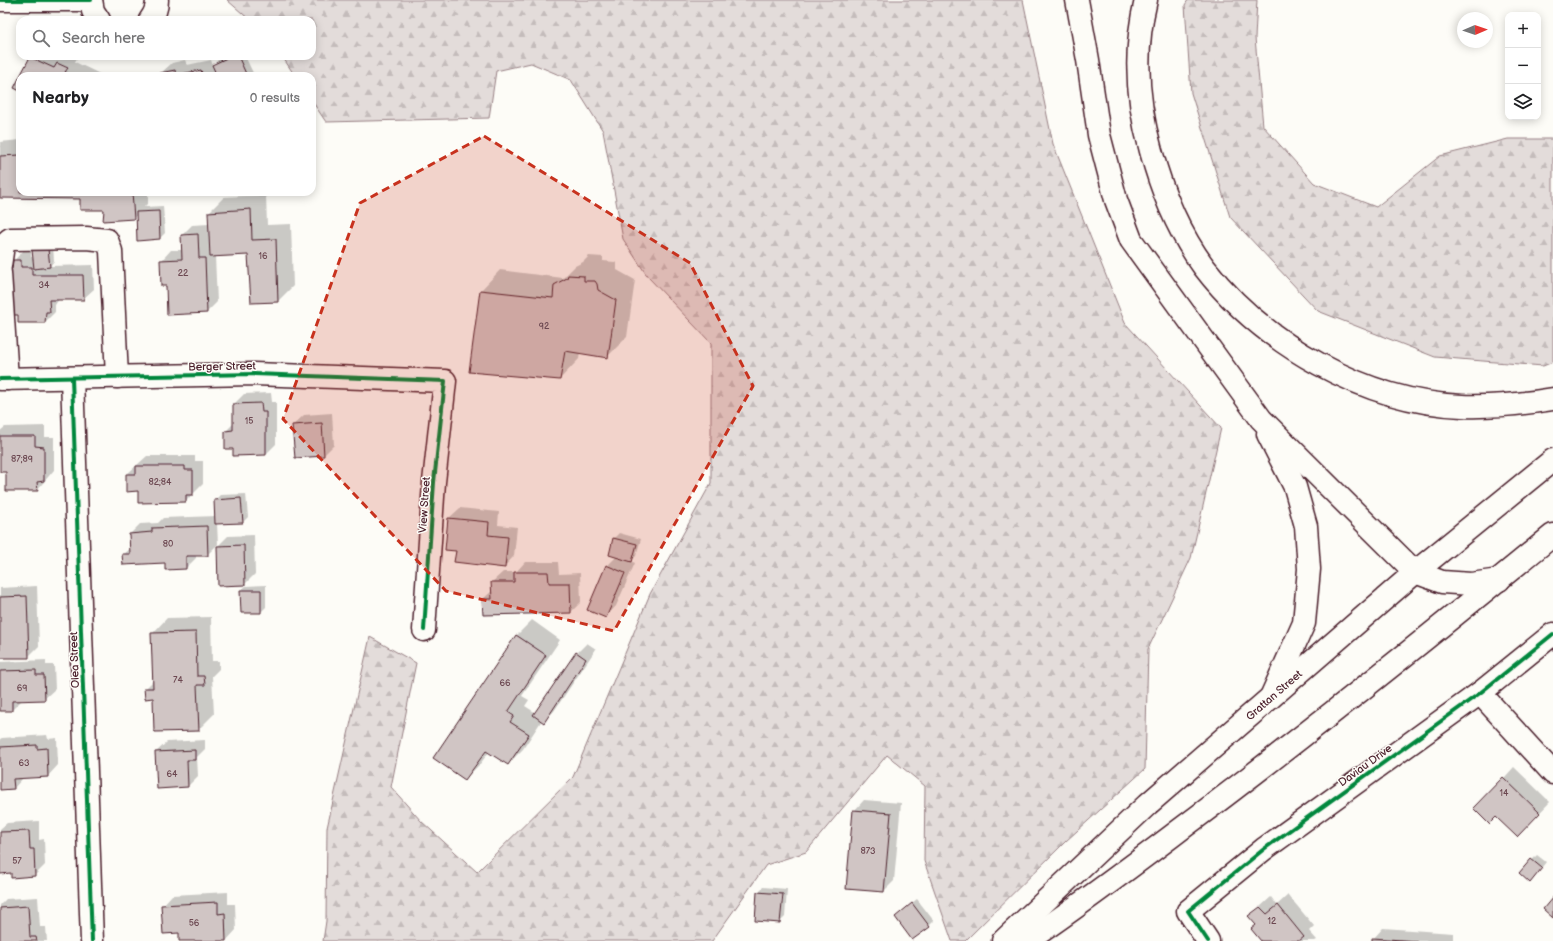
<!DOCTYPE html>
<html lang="en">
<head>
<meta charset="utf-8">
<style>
  body { margin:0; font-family:"Balsamiq Sans",sans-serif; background:#f2f2f2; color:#202124 }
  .controls { position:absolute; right:12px; top:12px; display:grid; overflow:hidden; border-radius:8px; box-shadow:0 2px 10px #0003 }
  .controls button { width:36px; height:36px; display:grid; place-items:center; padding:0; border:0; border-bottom:1px solid #e0e0e0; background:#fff; color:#202124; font:20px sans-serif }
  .compass { position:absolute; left:1457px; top:12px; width:36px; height:36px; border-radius:50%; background:#fff; box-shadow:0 2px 10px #0003; rotate:88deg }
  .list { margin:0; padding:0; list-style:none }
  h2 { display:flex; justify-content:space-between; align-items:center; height:52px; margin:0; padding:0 16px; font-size:17px }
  h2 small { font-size:13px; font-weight:400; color:#757577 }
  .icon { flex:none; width:22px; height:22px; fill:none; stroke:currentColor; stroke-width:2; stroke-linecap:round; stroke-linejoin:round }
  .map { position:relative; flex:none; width:1553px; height:941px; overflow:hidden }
  .search { position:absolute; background:#fff; box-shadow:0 2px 10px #0003; left:16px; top:16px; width:300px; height:44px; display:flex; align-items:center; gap:10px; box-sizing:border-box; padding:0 14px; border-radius:12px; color:#757577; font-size:15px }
  .panel { position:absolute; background:#fff; box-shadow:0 2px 10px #0003; left:16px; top:72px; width:300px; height:124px; border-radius:12px }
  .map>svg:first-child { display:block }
</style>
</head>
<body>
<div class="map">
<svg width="1553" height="941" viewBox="0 0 1553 941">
  <defs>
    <pattern id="forest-firs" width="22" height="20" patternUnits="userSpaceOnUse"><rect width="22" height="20" fill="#e3dcda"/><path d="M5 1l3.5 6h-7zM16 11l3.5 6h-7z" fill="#c4bcbb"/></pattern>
  </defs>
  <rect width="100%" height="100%" fill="#fdfcf7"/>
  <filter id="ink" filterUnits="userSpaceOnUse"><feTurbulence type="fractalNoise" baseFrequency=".025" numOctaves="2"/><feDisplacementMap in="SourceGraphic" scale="8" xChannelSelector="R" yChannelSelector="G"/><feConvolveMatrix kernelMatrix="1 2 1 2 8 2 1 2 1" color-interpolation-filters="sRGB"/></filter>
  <g filter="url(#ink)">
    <g fill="url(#forest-firs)" stroke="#967e82">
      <path d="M227,0H1023L1053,144L1125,323L1221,428L1191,558L1148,649L1145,769L1066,841L965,941H952L924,861L925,786L887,755L806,852L766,865L712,941H323L326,921L327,828L370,637L416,663L391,787L421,821L477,872L573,777L650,594L711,483V343L648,277L623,239L603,131L571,80L531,63L496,71L489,118L326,122L312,101V76H295L282,56H312V20H250Z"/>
      <path d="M1188,0H1257L1255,38L1263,126L1314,183L1376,207L1440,156L1508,139H1553V362L1543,366L1435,357L1318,311L1230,217L1191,93L1185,5Z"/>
    </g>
    <g fill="#0003">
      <path d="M32,56H60L63,58L65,56H74L77,58L75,62L100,74L99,76H21Z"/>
      <path d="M227,56H245L254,75L252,76H218L214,67L215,76H162L161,73L172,63L185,60L187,65L211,60L213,66L218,60Z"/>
      <path d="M20,140V192H148V203L144,207L163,206L165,233L160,238L137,215L133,218L105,209L81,198L0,197V142Z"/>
      <path d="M266,195L267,225L291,224L293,286L278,301L252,302L249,254L215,256L217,302L206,313L167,285L161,261L171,250H183L182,235L192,225L209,224V212L224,197Z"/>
      <path d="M53,244L54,261L50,266L93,265L94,289L83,299H59L55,305V312L45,322L19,314L14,294L6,269L24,250H31V257H34L33,250L38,245Z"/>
      <path d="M589,256L603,257V261L615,262L617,264V270L635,280L627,337L608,356L580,353L579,359L560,379L481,290L500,270L563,278L575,266L583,262Z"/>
      <path d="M271,393L272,402H276V444L266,454L234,455V448L226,431L234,423V404L244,394Z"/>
      <path d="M332,413L334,445L324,455L296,457L293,425L304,415Z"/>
      <path d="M45,426V437H54V470L37,490L7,471H0V431L5,427Z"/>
      <path d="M147,456H195V461H203V484L186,501L139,490L127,491V474Z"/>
      <path d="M246,494L248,517L243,522L217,523L218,544L207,555H196V558L186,568L166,562L123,555L131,548L130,534L140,524L158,523L163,518L216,516L215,500L220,495Z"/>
      <path d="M460,508L499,512L498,525L517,527L514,556L504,567L457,550L446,549L449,518Z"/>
      <path d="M619,533L641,539L636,556L631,561L635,563L616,606L606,617L607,566L616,557L610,555L614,538Z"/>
      <path d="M254,535L255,574L245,584L218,546L228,536Z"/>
      <path d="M525,562H558L559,574L580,573L581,602L571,612L483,599L493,590L492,582L503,572H516Z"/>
      <path d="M266,585V607L261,612H242L241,590L246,586Z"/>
      <path d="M37,586L39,646L28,657H0V588Z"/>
      <path d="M211,617L212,661H219V669L212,676L214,714L198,730L154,697L145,689L153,681L152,634L167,618Z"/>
      <path d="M532,620L560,640L522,696L529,700L525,706L536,713L577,653L587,643L596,649L554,711L544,721L542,720L523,749L508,764L489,752L480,764L465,779L434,758L517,635Z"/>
      <path d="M46,660V665H54L55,689L44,699L22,700L12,710H0V662Z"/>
      <path d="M47,735L48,739L57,738L58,765L48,776L24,777L14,788L0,789V739L2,738Z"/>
      <path d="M205,740V749L197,757L198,776L188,786L156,752L167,742Z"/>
      <path d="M1514,767L1550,802L1527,826L1504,778Z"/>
      <path d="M864,800L901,803L894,881L884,891L854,811Z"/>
      <path d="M39,821V840L44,839L45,865L35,875L12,872L0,873V829L7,823Z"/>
      <path d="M1537,855L1546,862L1535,876L1520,873Z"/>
      <path d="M763,887L787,889L785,917L780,922L758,892Z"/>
      <path d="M228,892V904H235L236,930L226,941H180V932L162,906L172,895Z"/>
      <path d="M1288,895L1314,926L1309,931L1317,940L1315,941H1262L1257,925L1250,916L1271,897L1277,905Z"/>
      <path d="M38,897L40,927H46L47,941H0V905L6,899Z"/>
      <path d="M917,899L934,921L929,926L901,912Z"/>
      <path d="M1383,928L1453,933V941H1373V939Z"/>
    </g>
    <g fill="#d0c5c4" stroke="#4a1f2b">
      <path d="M231,56H238L247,76H217L212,65Z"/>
      <path d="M30,57L54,68L57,63L68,68L65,72L73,76H20Z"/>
      <path d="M175,70L176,75L201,70L203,76H161L160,73Z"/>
      <path d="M20,76V91L14,88Z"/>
      <path d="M20,155V192H132L134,219L103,221L104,210H80V199L0,198V156Z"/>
      <path d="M251,209L252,240L276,239L278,302L251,303L248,255L210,257L208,212Z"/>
      <path d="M159,211L160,239L137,241L136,212Z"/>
      <path d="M198,234L199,258H205L207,313L167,315L166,286H161L160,260L182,259L181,235Z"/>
      <path d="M48,249L50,267L34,269L32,250Z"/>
      <path d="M13,260H21V267H32V275H83L84,300H49L50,312H46L45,323H18V315H14L13,295H5V269H12Z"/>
      <path d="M568,275L584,276V281H595L597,284L598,290L616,300L608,358L565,351L560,380L469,372L480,290L553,298L554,285L567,278Z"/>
      <path d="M261,403L262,412H266V455L233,456V449H225V431L233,430V404Z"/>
      <path d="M322,423L324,456L295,458L292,425Z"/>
      <path d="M0,436H35V446L44,447V481L37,482L38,491H6V472H0Z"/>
      <path d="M136,466H185V470H193V495H186V502L138,503V491L126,492V474H136Z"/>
      <path d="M241,498L243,523L215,524L214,500Z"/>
      <path d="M448,518L489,522L488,535L508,537L505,568L454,562L456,551L445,550Z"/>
      <path d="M207,526L208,556H186V569L165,570V563L123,565L122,554H130L129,534L152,532V528Z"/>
      <path d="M613,538L637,544L632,562L609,555Z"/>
      <path d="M244,545L245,585L218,586L217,546Z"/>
      <path d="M606,565L625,573L606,618L587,610Z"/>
      <path d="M514,572H548L549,583H570L571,613L483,615L482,599H492L491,582H514Z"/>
      <path d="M240,590H261V613H241Z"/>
      <path d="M27,596L29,658H0V597Z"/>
      <path d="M196,632L197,676H204L205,685H197L199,731L154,732L153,698L145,699L144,688H153L151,633Z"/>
      <path d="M516,635L546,655L508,712L514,716L510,722L529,734L508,765L486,751L465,780L433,758Z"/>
      <path d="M576,652L586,659L544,723L533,715Z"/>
      <path d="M36,670V675H44L45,700L12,701V711H0V671Z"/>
      <path d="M37,745V749L47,748L48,777L13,779L14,789L0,790V747Z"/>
      <path d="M195,750V760H187L188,787L157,789L155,752Z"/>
      <path d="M1503,777L1540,813L1517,837L1496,817L1489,824L1473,808Z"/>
      <path d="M853,810L891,813L884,892L846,889Z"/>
      <path d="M29,831L30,849H34L35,876L11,878V873L0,874V832Z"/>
      <path d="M1531,859L1542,868L1530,883L1519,873Z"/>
      <path d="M757,892L783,894L780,923L755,921Z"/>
      <path d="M1553,897V918L1543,909Z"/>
      <path d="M218,902V914L225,913L226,941H179V933L163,934L161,905Z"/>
      <path d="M912,903L930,927L912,940L895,917Z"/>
      <path d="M1278,905L1304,937L1299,941H1261L1251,929L1256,925L1248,916L1260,907L1267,914Z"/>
      <path d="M28,906L30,937H36L37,941H0V908Z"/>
      <path d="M1372,938L1417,941H1372Z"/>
    </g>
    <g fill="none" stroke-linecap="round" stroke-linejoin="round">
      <defs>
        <g id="minor">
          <path d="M0,0H91"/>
          <path d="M91,0L93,11L99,20"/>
          <path d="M150,20C155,14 157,8 157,0"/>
          <path d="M0,266L3,245L10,239L86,238L107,240L111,251L117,377"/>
          <path d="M0,273L7,379"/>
          <path d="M72,378L92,941"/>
          <path d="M0,379L254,374L445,381L434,482L424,630"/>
          <path d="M1480,693L1553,773"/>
          <path d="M1208,941L1188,911L1264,849L1480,693L1553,634"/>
        </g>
        <g id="major">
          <path id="s1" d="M1003,941L1148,804L1419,569L1553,460"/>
          <path d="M1027,941C1085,902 1141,859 1197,817C1318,726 1436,631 1553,535"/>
        </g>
        <g id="highway">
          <path d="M1077,0L1088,60L1099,135L1116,200L1131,240L1261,419L1415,572L1442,582L1471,584L1499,580"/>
          <path d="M1146,0C1134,49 1137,102 1151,151C1162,192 1179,233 1204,267C1263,344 1365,402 1462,406C1493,407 1523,404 1553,399"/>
          <path d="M1268,434L1295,487L1306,526L1309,569L1304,623L1271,697"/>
        </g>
      </defs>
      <use href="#minor" stroke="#4a1f2b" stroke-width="25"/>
      <use href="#major" stroke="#4a1f2b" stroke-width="25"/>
      <use href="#highway" stroke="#4a1f2b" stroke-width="25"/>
      <use href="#minor" stroke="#fdfcf7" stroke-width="22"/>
      <use href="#major" stroke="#fdfcf7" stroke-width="22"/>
      <use href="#highway" stroke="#fdfcf7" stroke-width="22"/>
      <defs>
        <g id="cycleway">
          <path d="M0,0H91"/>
          <path d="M72,378L92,941"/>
          <path d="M0,379L254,374L445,381L434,482L424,630"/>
          <path d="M1208,941L1188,911L1264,849L1480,693L1553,634"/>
        </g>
      </defs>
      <use href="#cycleway" stroke="#fdfcf7" stroke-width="6"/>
      <use href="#cycleway" stroke="#00873e" stroke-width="4"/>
    </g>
  </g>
  <path fill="#c8321e" fill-opacity="0.2" stroke="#c8321e" stroke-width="3" stroke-dasharray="8 5" stroke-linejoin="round" d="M484,136L690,263L753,386L614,631L446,591L283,419L360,203Z"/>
  <g text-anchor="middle" stroke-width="3" stroke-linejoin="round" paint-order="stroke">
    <g font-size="9" fill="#6c4851">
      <text x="263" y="259">16</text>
      <text x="183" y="276">22</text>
      <text x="44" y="288">34</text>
      <text x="544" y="329">92</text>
      <text x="249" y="424">15</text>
      <text x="22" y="462">87;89</text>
      <text x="160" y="485">82;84</text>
      <text x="168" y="547">80</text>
      <text x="178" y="683">74</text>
      <text x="505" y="686">66</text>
      <text x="22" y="691">69</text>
      <text x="24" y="766">63</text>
      <text x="172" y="777">64</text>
      <text x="1504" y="796">14</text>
      <text x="868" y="854">873</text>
      <text x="17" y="864">57</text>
      <text x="1272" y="924">12</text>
      <text x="194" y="926">56</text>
    </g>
    <g font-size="11" fill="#4a1f2b" stroke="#fdfcf7">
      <text transform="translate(222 366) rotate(-1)" y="4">Berger Street</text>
      <text transform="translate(424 505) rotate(-86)" y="4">View Street</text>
      <text transform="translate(74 660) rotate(-92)" y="4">Olea Street</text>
      <text dy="4" stroke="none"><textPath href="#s1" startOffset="366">Grattan Street</textPath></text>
      <text transform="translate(1365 765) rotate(-36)" y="4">Daviau Drive</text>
    </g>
  </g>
</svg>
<div class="controls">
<button>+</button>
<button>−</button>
<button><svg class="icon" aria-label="layers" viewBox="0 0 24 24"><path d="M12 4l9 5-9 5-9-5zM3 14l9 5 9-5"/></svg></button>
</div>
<svg class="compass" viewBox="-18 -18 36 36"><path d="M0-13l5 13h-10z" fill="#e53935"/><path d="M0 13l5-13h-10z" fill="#757577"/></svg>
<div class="search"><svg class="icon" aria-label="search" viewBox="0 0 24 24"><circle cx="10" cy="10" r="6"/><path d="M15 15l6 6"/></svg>Search here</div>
<section class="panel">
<h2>Nearby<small>0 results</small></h2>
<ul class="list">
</ul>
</section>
</div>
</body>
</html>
